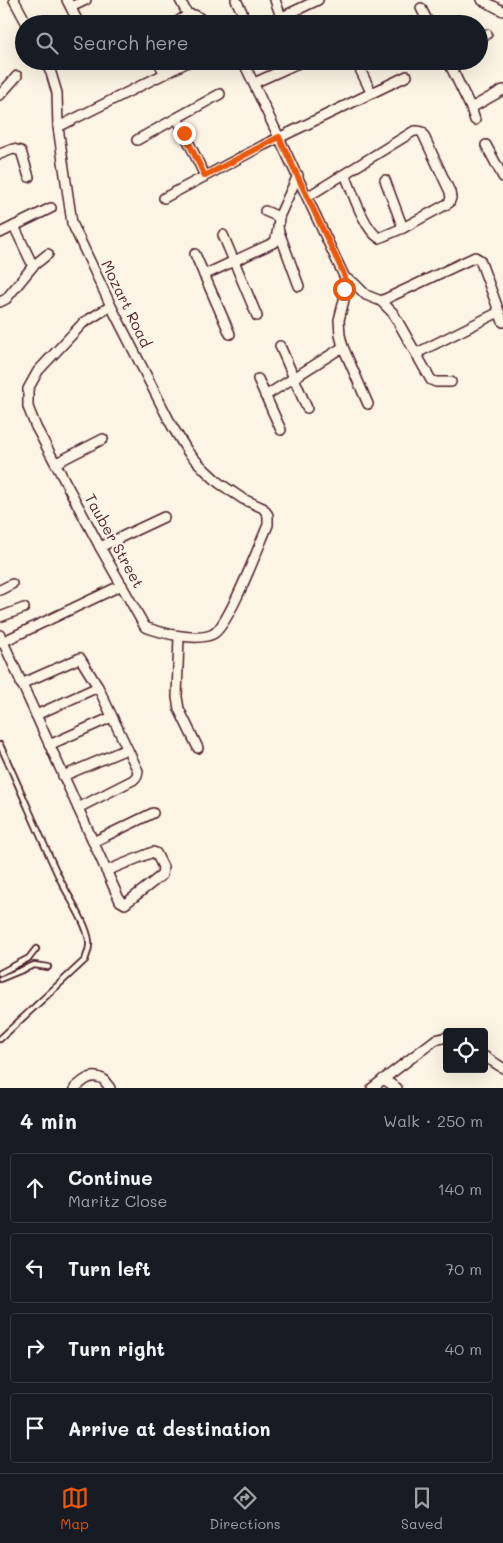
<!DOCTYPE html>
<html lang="en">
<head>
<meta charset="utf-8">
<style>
  body { margin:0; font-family:Mali,sans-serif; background:#242831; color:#f1f3f6 }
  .controls { position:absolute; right:15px; bottom:15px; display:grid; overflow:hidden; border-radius:5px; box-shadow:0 5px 20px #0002 }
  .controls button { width:45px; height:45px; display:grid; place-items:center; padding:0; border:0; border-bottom:1px solid #363941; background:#171b24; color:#f1f3f6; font:25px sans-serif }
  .stop { position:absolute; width:15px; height:15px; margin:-11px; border:4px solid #ea580c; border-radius:50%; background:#fff }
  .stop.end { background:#ea580c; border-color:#fff; box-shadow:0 1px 5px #0008 }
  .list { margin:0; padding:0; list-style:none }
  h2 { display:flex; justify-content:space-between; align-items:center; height:65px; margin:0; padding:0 20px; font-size:21px }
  h2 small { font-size:16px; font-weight:400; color:#9ea1a6 }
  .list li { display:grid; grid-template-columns:32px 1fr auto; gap:15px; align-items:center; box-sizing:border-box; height:70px; margin:0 10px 10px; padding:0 10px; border:1px solid #363941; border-radius:5px }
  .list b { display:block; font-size:19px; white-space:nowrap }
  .list p { margin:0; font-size:16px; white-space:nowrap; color:#9ea1a6 }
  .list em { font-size:16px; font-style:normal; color:#9ea1a6 }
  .icon { flex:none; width:28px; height:28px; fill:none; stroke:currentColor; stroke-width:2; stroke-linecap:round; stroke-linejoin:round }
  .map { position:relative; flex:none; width:503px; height:1088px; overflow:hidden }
  .search { position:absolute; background:#171b24; box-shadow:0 5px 20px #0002; left:15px; right:15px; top:15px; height:55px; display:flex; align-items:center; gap:12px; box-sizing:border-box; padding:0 18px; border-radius:28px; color:#9ea1a6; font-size:19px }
  .sheet { height:385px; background:#171b24 }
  nav { display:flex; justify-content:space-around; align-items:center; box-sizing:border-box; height:70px; border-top:1px solid #363941; background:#171b24; font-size:14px; color:#9ea1a6 }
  nav a { display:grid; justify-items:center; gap:2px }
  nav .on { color:#ea580c }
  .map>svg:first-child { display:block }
</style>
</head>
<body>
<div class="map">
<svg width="503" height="1088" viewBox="0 0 503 1088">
  <rect width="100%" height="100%" fill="#fcf5e5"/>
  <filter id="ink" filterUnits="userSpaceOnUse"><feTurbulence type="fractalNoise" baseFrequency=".02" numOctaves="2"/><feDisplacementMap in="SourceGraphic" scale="10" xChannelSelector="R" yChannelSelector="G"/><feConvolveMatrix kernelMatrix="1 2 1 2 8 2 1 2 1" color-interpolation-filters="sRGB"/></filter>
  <g filter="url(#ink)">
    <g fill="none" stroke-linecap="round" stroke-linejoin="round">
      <defs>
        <g id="service">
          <path d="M0,745C20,788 38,832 58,875C67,895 86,921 89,941C90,948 87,954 85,960L0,1039"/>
          <path d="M0,973L29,958L36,949"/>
          <path d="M0,979L34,965L48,967"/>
        </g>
        <g id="minor">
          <path d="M14,0L27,24"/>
          <path d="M67,0L79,24"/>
          <path d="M180,0L188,15"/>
          <path d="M236,0L242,12"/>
          <path d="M275,0L281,17"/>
          <path d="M482,0L503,11"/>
          <path d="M71,7L86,0"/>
          <path d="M421,8L429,24"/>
          <path d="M174,24C186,16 195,8 204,24"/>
          <path d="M267,24L318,0"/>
          <path d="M479,39L487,34"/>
          <path d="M45,61L51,73L57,93L58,127L72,223L111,306L172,426L188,452L204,469L219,483L243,499L263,508L268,515V525C259,545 229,626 213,634C197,642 161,633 145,627L100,547L36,427L28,407V389L38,371L83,323L111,306"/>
          <path d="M158,61L165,74"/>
          <path d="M243,61L345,278L344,300L339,320L340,335L343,347L368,404"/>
          <path d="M356,61L371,92"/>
          <path d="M448,61L471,108L475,120"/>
          <path d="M254,83L303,61"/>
          <path d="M0,95L17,76"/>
          <path d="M471,108L503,90"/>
          <path d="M177,118L205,176"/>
          <path d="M58,127L190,61"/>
          <path d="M137,140L220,94"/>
          <path d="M486,145L503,177"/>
          <path d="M0,154L13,149L21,151L29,177"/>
          <path d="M385,180L403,228"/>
          <path d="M307,197L414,131H418L422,132L450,192L451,198L449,203L403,228L379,238C364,229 352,191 345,174"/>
          <path d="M164,198L264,145L407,76"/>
          <path d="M265,211L279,217"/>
          <path d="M14,226L33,266"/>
          <path d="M278,229L299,286"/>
          <path d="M0,233L51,208"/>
          <path d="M223,235L257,316"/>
          <path d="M195,254L230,334"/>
          <path d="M204,275L275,242L278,229L279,217L298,175"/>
          <path d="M345,278L354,283L366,295L381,301L393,313L431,380L436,382H451"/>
          <path d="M381,301L475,257L480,260L503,322"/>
          <path d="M0,302L6,299L33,266L48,254"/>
          <path d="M280,346L307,408"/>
          <path d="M417,353L499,312"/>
          <path d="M258,379L281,430"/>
          <path d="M265,396L343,347"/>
          <path d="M56,463L103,439"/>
          <path d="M100,547L164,517"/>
          <path d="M0,590L12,584"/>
          <path d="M0,617L24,608"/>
          <path d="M0,635L120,901L125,904L162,875L163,867L156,853L153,852L106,871"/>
          <path d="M179,636L177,697L179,709L198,748"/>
          <path d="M0,643L122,585"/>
          <path d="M21,684L80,658L98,687L138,771L137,776L133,780L78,808"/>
          <path d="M36,715L98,687"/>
          <path d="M49,745L112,717"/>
          <path d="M63,776L127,749"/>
          <path d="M93,842L153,813"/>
          <path d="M484,1056L503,1068"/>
          <path d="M383,1079L397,1088"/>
          <path d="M75,1088C84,1080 91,1073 103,1079L110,1088"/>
          <path d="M372,1088L435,1040L447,1037"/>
        </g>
      </defs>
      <use href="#service" stroke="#4a1f2b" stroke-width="8"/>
      <use href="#minor" stroke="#4a1f2b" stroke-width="12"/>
      <use href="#service" stroke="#fcf5e5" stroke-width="4.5"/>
      <use href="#minor" stroke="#fcf5e5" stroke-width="9"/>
    </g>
  </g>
  <g fill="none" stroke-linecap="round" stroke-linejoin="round" filter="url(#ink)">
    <path stroke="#ea580c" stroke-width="6" d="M184,133L205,176L279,137L343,272L345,278L344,289"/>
  </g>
  <g text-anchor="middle" stroke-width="4.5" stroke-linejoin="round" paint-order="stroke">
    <g font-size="15" fill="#4a1f2b" stroke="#fcf5e5">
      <text transform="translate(126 304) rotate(64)" y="5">Mozart Road</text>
      <text transform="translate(114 541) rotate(61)" y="5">Tauber Street</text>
    </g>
  </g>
</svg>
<div class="controls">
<button><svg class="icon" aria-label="locate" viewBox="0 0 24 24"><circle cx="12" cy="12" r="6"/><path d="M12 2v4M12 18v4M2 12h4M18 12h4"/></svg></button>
</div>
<div class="stop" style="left:344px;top:289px"></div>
<div class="stop end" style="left:184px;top:133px"></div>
<div class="search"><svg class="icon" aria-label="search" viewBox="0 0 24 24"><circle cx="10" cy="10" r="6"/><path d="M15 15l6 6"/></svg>Search here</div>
</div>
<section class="sheet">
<h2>4 min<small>Walk · 250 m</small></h2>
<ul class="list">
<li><svg class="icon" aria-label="ahead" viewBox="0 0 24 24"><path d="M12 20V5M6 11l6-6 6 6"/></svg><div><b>Continue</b><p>Maritz Close</p></div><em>140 m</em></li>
<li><svg class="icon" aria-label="left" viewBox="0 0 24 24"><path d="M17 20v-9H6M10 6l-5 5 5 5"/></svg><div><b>Turn left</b></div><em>70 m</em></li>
<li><svg class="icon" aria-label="right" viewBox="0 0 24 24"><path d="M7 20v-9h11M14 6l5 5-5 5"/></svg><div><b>Turn right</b></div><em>40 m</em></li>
<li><svg class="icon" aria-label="arrive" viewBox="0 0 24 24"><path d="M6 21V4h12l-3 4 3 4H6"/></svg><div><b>Arrive at destination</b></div></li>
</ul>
</section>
<nav>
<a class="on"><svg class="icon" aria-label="map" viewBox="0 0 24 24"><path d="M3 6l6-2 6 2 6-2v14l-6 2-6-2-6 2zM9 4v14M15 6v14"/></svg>Map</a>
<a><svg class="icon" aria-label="directions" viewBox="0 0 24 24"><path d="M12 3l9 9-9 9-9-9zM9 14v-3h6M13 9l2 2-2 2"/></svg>Directions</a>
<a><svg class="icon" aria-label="saved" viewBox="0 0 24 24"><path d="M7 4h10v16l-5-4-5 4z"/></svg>Saved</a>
</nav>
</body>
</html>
